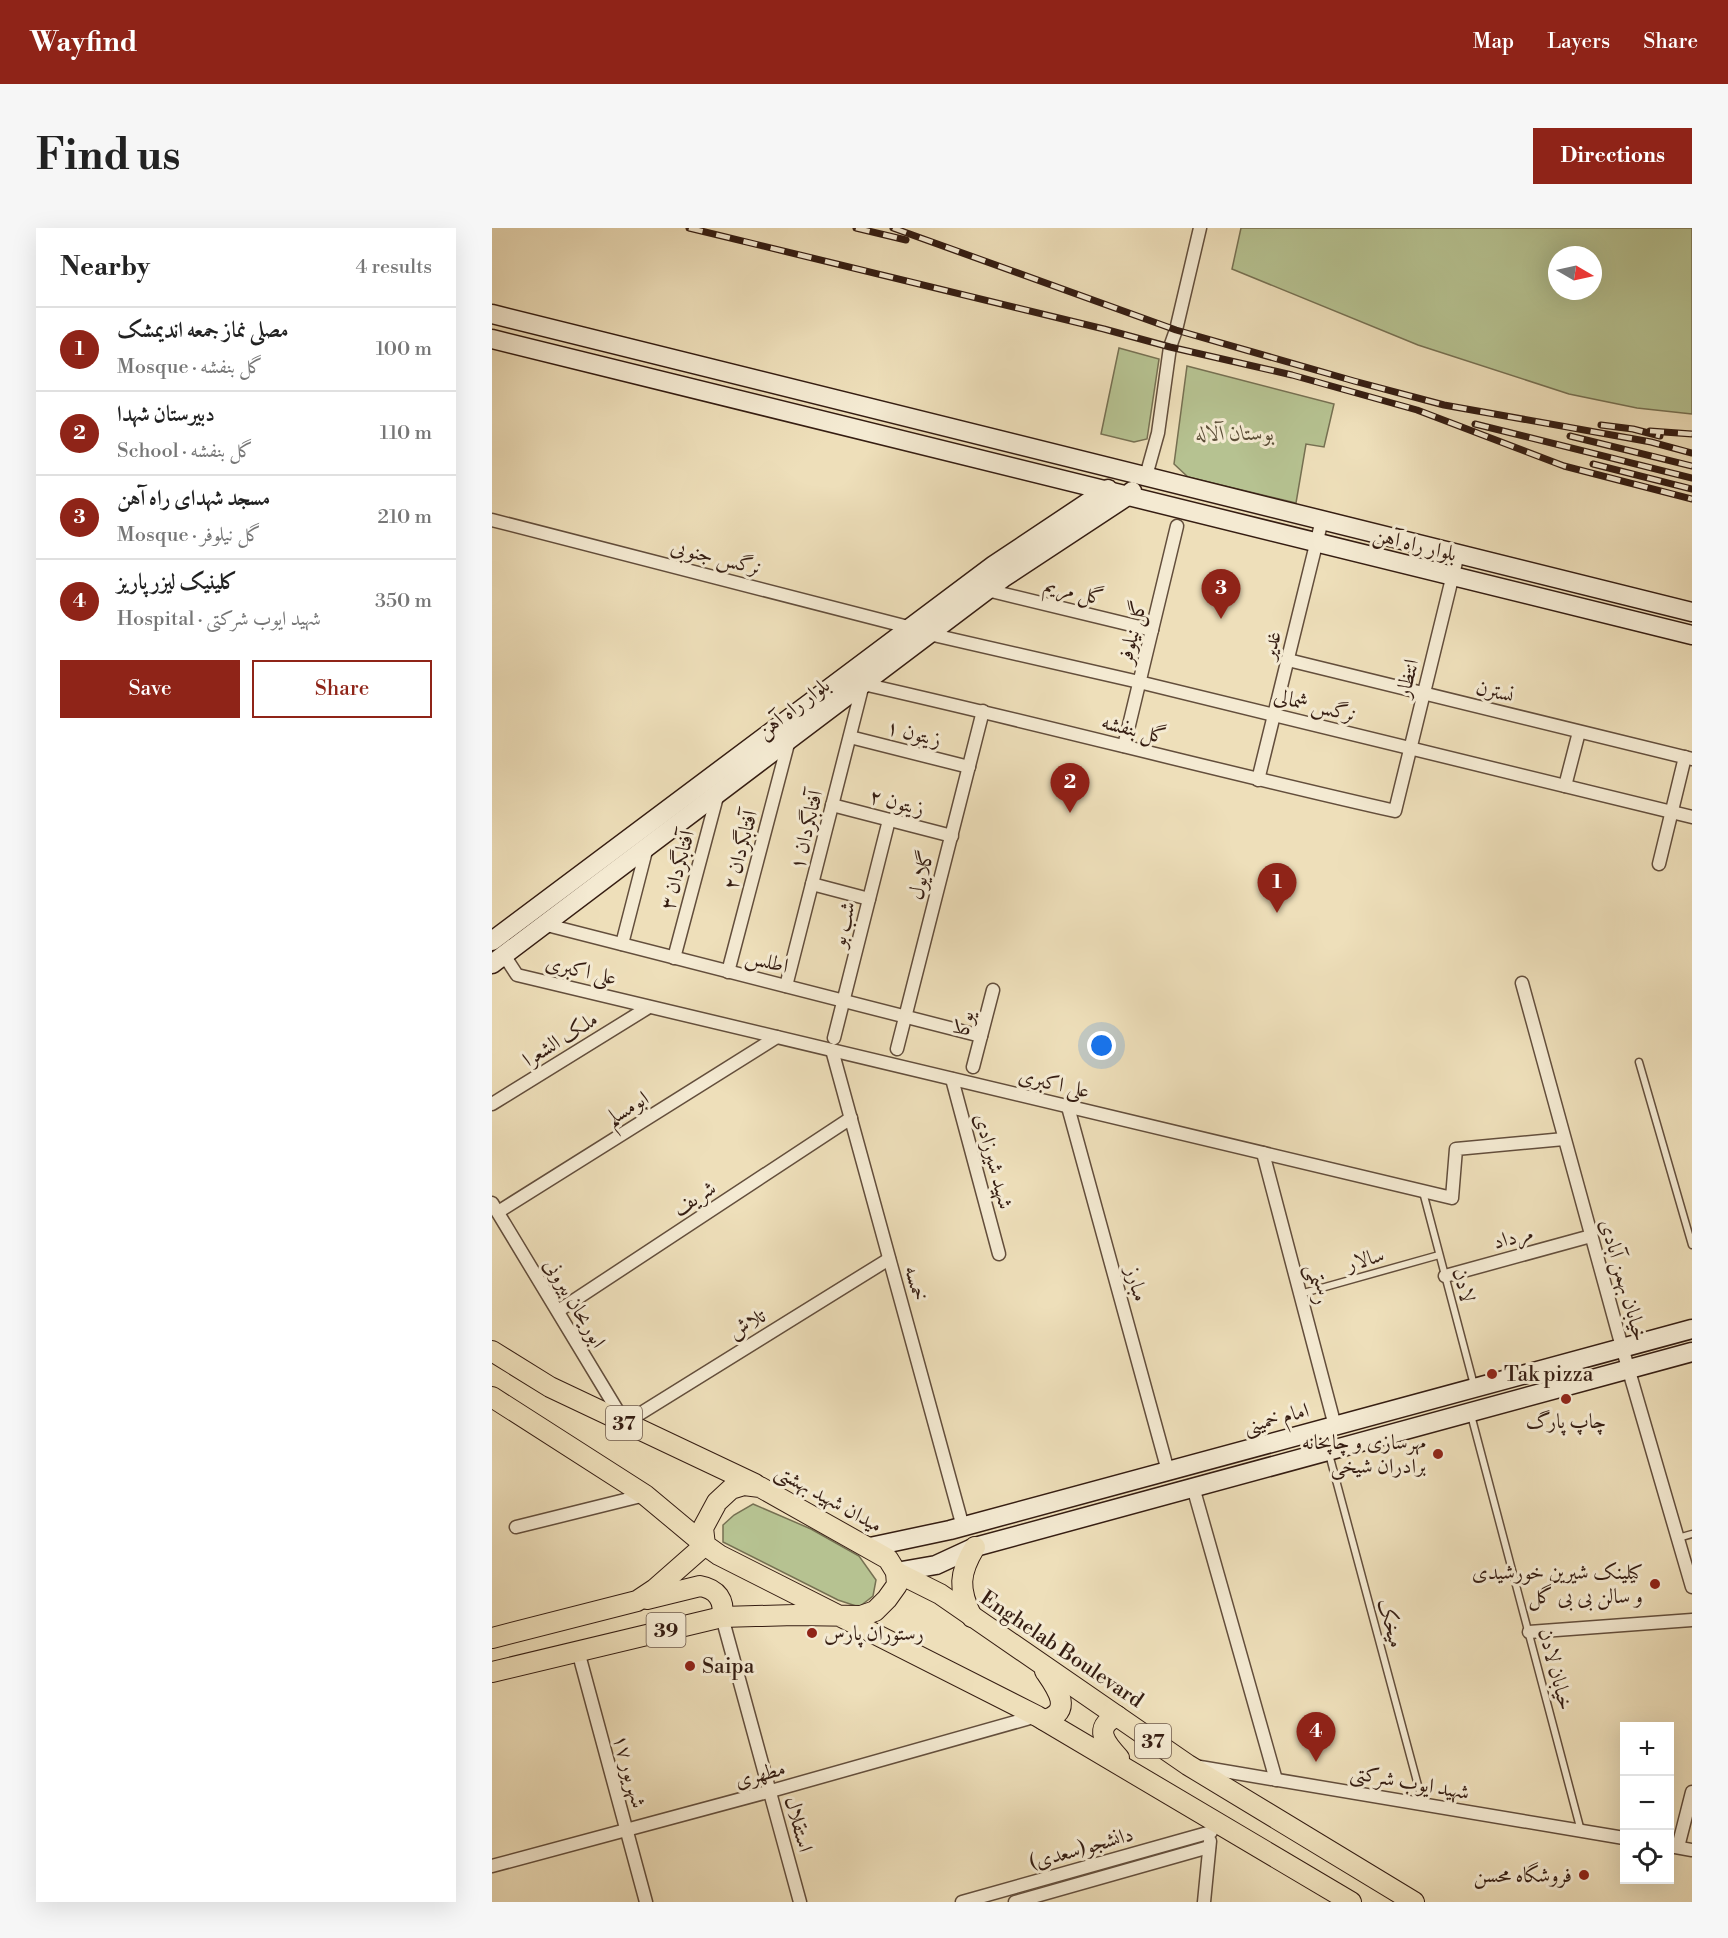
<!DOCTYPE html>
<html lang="en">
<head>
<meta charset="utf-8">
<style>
  body { margin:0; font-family:"Libre Bodoni",Amiri,serif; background:#f6f6f6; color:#222 }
  .controls { position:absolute; right:18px; bottom:18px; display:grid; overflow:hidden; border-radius:0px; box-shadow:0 6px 24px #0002 }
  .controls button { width:54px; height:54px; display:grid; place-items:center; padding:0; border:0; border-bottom:2px solid #e0e0e0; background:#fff; color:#222; font:30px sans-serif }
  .compass { position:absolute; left:1056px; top:18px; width:54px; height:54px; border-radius:50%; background:#fff; box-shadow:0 6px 24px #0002; rotate:99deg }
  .you { position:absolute; left:610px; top:818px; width:21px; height:21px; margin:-15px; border:4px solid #fff; border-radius:50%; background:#1a73e8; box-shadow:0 0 0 9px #1a73e833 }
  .badge { display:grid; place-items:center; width:39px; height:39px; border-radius:50%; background:#8f2418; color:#fff; font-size:20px; font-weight:700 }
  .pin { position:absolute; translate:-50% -50px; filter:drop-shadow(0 2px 3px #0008) }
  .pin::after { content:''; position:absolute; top:32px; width:21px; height:18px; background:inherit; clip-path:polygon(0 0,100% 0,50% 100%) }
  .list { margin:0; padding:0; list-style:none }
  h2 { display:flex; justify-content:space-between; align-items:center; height:78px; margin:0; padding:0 24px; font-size:26px }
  h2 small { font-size:20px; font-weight:400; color:#767676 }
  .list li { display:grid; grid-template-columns:39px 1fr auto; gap:18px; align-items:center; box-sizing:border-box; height:84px; padding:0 24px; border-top:2px solid #e0e0e0 }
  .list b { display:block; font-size:22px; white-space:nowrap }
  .list p { margin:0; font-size:20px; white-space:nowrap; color:#767676 }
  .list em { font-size:20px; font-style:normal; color:#767676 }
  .actions { display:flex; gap:12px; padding:18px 24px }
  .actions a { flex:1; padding:14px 0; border:2px solid #8f2418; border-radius:0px; text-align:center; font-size:21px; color:#8f2418 }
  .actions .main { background:#8f2418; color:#fff }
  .icon { flex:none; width:33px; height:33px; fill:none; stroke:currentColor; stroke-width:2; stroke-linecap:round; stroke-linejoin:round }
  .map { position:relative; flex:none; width:1200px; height:1674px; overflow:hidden; border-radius:0px }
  header { display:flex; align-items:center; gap:36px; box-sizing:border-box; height:84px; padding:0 30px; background:#8f2418; color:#fff }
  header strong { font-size:28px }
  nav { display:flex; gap:33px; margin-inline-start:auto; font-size:21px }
  .intro { display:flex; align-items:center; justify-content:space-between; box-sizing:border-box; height:144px; padding:0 36px }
  h1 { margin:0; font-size:42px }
  .button { padding:15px 27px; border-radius:0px; background:#8f2418; color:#fff; font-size:21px; font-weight:700 }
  main { display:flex; gap:36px; padding:0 36px }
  aside { flex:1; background:#fff; border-radius:0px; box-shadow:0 6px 24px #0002 }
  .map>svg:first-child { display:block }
</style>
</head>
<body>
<header>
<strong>Wayfind</strong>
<nav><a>Map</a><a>Layers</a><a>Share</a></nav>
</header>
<div class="intro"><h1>Find us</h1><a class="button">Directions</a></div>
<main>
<aside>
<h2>Nearby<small>4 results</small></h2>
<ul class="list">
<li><span class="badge">1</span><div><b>مصلی نماز جمعه اندیمشک</b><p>Mosque · گل بنفشه</p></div><em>100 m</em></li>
<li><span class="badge">2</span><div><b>دبیرستان شهدا</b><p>School · گل بنفشه</p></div><em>110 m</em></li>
<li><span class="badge">3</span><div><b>مسجد شهدای راه آهن</b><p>Mosque · گل نیلوفر</p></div><em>210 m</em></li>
<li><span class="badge">4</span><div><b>کلینیک لیزر پاریز</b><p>Hospital · شهید ایوب شرکتی</p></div><em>350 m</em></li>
</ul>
<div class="actions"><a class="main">Save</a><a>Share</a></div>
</aside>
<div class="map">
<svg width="1200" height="1674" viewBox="0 0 1200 1674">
  <rect width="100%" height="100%" fill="#eedfba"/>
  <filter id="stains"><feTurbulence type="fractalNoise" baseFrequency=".00333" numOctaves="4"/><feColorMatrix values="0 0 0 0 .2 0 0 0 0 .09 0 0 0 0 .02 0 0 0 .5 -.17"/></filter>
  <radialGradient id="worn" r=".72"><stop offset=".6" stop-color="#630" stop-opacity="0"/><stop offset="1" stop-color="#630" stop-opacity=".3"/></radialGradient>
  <g fill="#b6c291" stroke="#767052" stroke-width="1.5" fill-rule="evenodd">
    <path d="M749,0H1200V186L1145,180L1077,166L926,117L740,41ZM1065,27H1101V63H1065Z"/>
    <path d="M627,120L667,131L655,211L642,214L609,206Z"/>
    <path d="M695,138L842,176L832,219L814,216L804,275L696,249L682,236Z"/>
    <path d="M261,1276L319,1301L367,1328L384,1352L381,1368L367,1379L346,1372L231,1314V1297L242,1287Z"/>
  </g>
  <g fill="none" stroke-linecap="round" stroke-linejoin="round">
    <defs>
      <g id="lane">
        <path d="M1147,834L1200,1017"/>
        <path d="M931,964L982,1157"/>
        <path d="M808,1066L947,1027"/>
        <path d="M979,1187L1089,1603"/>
        <path d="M837,1226L931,1576"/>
        <path d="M1186,1310L1200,1306"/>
      </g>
      <g id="street">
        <path d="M654,248L666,205L678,119L684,102L708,0"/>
        <path d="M0,292L420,400L437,406L647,454L1200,589"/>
        <path d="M495,362L660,402"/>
        <path d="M796,432L1200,531"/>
        <path d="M358,509L477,539"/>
        <path d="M632,518L685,298"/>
        <path d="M766,552L830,292"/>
        <path d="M1073,558L1087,504"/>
        <path d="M340,577L460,608"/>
        <path d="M1167,636L1193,529"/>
        <path d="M320,656L377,671"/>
        <path d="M51,696L489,808"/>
        <path d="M130,716L155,619"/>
        <path d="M12,727L25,747L960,970L964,921L1072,911"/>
        <path d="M182,730L226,565"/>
        <path d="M236,744L297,512"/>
        <path d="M1030,755L1130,1119L1200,1359"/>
        <path d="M294,758L371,456C549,496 725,543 903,583L966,326"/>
        <path d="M342,810L397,592"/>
        <path d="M405,821L491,483"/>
        <path d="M340,822L471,1299"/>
        <path d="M481,839L501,762"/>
        <path d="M460,851L507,1026"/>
        <path d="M0,876L157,779"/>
        <path d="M576,879L676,1243"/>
        <path d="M771,925L843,1198"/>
        <path d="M0,975L133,1195L397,1031"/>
        <path d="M6,984L285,809"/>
        <path d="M953,1048L1099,1008"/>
        <path d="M66,1083L359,890"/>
        <path d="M701,1259L784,1552"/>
        <path d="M24,1299L153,1267"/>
        <path d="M230,1389L308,1674"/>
        <path d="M1037,1404L1200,1392"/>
        <path d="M86,1423L154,1674"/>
        <path d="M708,1539L1132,1610"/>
        <path d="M1178,1618L1200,1622"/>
        <path d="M1186,1619L1200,1564"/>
        <path d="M0,1638L279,1563L545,1488"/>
        <path d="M470,1674L719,1604"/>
        <path d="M523,1674L717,1619"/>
        <path d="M712,1674L718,1613"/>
      </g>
      <g id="secondary">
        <path d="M0,86L1200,384"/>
        <path d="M0,111L1200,407"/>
        <path d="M0,713L502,337L616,261"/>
        <path d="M0,736L511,350L634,269L640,263"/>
        <path d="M378,1319L458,1302L1200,1101"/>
        <path d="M404,1344L444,1337L483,1319L1200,1124"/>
      </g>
      <g id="primary">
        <path d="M0,1123L58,1159L263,1256"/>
        <path d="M0,1169L153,1267L213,1317L163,1361L145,1373L0,1410"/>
        <path d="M404,1344L448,1366L696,1537L922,1674"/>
        <path d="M155,1371L208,1358C225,1361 233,1372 230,1389"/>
        <path d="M480,1389C466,1361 467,1345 483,1319"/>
        <path d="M0,1444L230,1389L303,1387L369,1388L383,1383L395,1371L405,1357L404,1344L396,1331L268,1259L252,1257L239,1261L225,1274L211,1300L213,1317L227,1327L545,1488L859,1674"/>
        <path d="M625,1488C600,1500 614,1516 627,1530"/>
        <path d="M552,1492C583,1484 564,1459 553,1443"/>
      </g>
    </defs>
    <use href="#lane" stroke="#634e3c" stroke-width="9"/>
    <use href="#street" stroke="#634e3c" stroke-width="15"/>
    <use href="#secondary" stroke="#351d12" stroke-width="21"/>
    <use href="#primary" stroke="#351d12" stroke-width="22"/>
    <use href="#lane" stroke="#f4ead2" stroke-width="6"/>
    <use href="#street" stroke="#f4ead2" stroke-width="12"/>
    <use href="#secondary" stroke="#f4ead2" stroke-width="18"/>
    <use href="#primary" stroke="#eedfba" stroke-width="20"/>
    <defs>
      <g id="rail">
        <path d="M197,0L612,101L678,119L800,147L925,182L1072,238L1200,271"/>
        <path d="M364,0L414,12"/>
        <path d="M401,0L684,102L862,153L952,177L1159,214L1200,225"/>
        <path d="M983,196L1200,250"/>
        <path d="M1109,197L1141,201L1168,208"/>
        <path d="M1158,203L1200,206"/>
        <path d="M1078,208L1200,238"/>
        <path d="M1101,236L1200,261"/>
      </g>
    </defs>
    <use href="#rail" stroke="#351d12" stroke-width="7"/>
    <use href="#rail" stroke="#f4ead2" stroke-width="4.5" stroke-dasharray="14" stroke-linecap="butt"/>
  </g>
  <g fill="#8f2418" stroke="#f4ead2" stroke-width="2">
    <circle cx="1000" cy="1146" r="6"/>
    <circle cx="1074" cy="1171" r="6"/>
    <circle cx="946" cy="1226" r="6"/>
    <circle cx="1163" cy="1356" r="6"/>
    <circle cx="320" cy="1405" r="6"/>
    <circle cx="198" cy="1438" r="6"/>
    <circle cx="1092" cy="1647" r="6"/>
  </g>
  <g text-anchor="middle" stroke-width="6" stroke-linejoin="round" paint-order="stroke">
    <g fill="#f4ead2" stroke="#6e5a4c" stroke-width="1.5">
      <rect x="114" y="1178" width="36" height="34" rx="4.5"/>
      <rect x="154.5" y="1385" width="39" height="34" rx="4.5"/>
      <rect x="643" y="1496" width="36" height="34" rx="4.5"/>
    </g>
    <g font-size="20" font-weight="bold" fill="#351d12">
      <text x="132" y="1202">37</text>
      <text x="174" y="1409">39</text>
      <text x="661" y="1520">37</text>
    </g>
    <g font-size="21" font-style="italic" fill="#5c4f38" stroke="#f4ead2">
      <text x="743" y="212">بوستان آلاله</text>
    </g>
    <g font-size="21" fill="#351d12" stroke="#f4ead2">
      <text transform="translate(923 316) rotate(14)" y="7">بلوار راه آهن</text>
      <text transform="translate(224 329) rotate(14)" y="7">نرگس جنوبی</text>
      <text transform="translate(582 363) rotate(14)" y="7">گل مریم</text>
      <text transform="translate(640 404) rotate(-76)" y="7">گل نیلوفر</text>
      <text transform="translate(779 417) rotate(-76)" y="7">غدیر</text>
      <text transform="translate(915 450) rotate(-76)" y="7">انتظار</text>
      <text transform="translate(1003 463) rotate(14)" y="7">نسترن</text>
      <text transform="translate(823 477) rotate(14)" y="7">نرگس شمالی</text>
      <text transform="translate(301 480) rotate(-37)" y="7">بلوار راه آهن</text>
      <text transform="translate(642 501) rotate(14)" y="7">گل بنفشه</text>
      <text transform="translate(422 505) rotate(14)" y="7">زیتون ۱</text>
      <text transform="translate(405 574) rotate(14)" y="7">زیتون ۲</text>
      <text transform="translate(314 602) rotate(-76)" y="7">آفتابگردان ۱</text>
      <text transform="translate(248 622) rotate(-75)" y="7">آفتابگردان ۲</text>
      <text transform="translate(185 642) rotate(-75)" y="7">آفتابگردان ۳</text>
      <text transform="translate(429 647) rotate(-76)" y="7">گلایول</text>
      <text transform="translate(351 696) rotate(-76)" y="7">شب بو</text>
      <text transform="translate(275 733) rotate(14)" y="7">اطلس</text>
      <text transform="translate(89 742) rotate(13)" y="7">علی اکبری</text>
      <text transform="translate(472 795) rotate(-76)" y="7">یوکا</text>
      <text transform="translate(68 811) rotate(-32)" y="7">ملک الشعرا</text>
      <text transform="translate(562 855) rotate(13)" y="7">علی اکبری</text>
      <text transform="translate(135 880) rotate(-32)" y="7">ابومسلم</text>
      <text transform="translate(502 933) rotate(75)" y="7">شهید شیرزادی</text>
      <text transform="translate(202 970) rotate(-33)" y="7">شریف</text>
      <text transform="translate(1021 1009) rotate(-15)" y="7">مرداد</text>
      <text transform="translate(873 1031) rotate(-16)" y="7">سالار</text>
      <text transform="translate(1132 1052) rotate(74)" y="7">خیابان بهمن آبادی</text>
      <text transform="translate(424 1055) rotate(75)" y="7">خمسه</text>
      <text transform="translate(645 1056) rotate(75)" y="7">مبارز</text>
      <text transform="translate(826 1056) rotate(75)" y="7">رستمی</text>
      <text transform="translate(972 1057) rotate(75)" y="7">لادن</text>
      <text transform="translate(83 1075) rotate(59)" y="7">ابوریحان بیرونی</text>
      <text transform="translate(255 1096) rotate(-32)" y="7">تلاش</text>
      <text transform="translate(784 1190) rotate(-15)" y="7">امام خمینی</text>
      <text transform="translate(337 1270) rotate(29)" y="7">میدان شهید بهشتی</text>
      <text transform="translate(899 1395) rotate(75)" y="7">میخک</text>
      <text transform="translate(570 1421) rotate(34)" y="7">Enghelab Boulevard</text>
      <text transform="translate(1064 1441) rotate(75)" y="7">خیابان لادن</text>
      <text transform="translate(138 1543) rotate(75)" y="7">۱۷ شهریور</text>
      <text transform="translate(268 1546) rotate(-15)" y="7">مطهری</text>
      <text transform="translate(918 1554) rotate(10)" y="7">شهید ایوب شرکتی</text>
      <text transform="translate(307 1596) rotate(75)" y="7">استقلال</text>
      <text transform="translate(589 1620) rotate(-16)" y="7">دانشجو(سعدی)</text>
    </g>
    <g font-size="21" fill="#351d12" stroke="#f4ead2" text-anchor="start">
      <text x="1012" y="1153">Tak pizza</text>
      <text x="1074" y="1200" text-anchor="middle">چاپ پارگ</text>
      <text x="934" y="1221" text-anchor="end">مهرسازی و چاپخانه<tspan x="934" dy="24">برادران شیخی</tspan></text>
      <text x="1151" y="1351" text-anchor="end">کیلینک شیرین خورشیدی<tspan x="1151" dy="24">و سالن بی بی گل</tspan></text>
      <text x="332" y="1412">رستوران پارس</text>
      <text x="210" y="1445">Saipa</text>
      <text x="1080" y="1654" text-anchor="end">فروشگاه محسن</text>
    </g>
  </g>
  <rect width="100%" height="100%" filter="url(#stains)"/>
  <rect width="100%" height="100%" fill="url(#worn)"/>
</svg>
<div class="controls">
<button>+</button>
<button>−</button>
<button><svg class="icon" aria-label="locate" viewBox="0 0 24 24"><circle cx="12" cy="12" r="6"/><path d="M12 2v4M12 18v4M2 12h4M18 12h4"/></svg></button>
</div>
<svg class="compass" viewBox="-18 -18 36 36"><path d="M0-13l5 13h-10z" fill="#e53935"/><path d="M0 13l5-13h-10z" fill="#767676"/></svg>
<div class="you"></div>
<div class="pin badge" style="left:785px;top:685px">1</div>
<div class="pin badge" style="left:578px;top:585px">2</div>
<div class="pin badge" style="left:729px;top:391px">3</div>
<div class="pin badge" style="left:824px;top:1534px">4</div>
</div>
</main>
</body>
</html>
